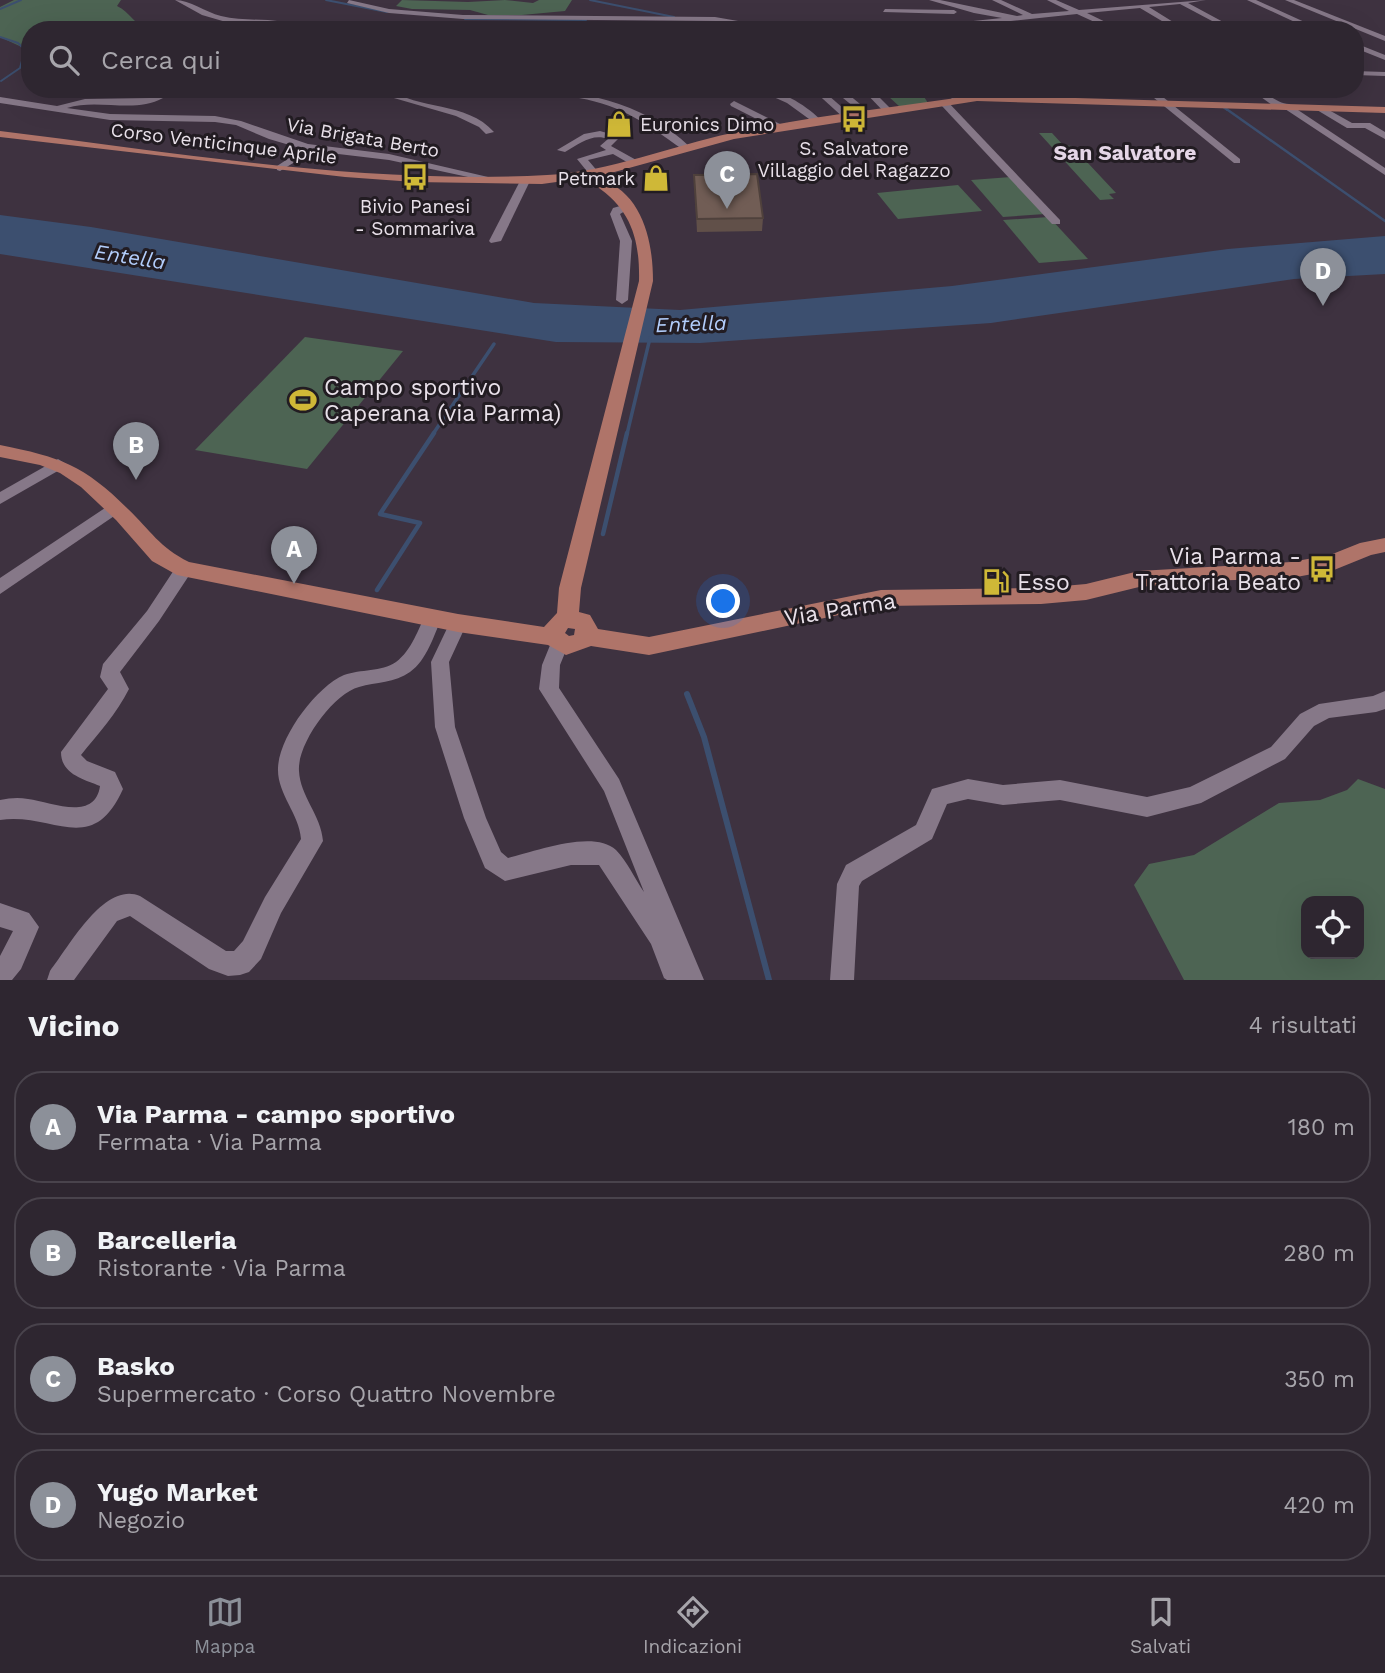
<!DOCTYPE html>
<html lang="it">
<head>
<meta charset="utf-8">
<style>
  body { margin:0; font-family:"Work Sans",sans-serif; background:#362e38; color:#f1f3f6 }
  .controls { position:absolute; right:21px; bottom:21px; display:grid; overflow:hidden; border-radius:14px; box-shadow:0 7px 28px #0002 }
  .controls button { width:63px; height:63px; display:grid; place-items:center; padding:0; border:0; border-bottom:2px solid #49434c; background:#2e2630; color:#f1f3f6; font:35px sans-serif }
  .you { position:absolute; left:724px; top:602px; width:24px; height:24px; margin:-18px; border:5px solid #fff; border-radius:50%; background:#1a73e8; box-shadow:0 0 0 10px #1a73e833 }
  .badge { display:grid; place-items:center; width:46px; height:46px; border-radius:50%; background:#8c9099; color:#fff; font-size:23px; font-weight:700 }
  .pin { position:absolute; translate:-50% -58px; filter:drop-shadow(0 2px 4px #0008) }
  .pin::after { content:''; position:absolute; top:37px; width:24px; height:21px; background:inherit; clip-path:polygon(0 0,100% 0,50% 100%) }
  .list { margin:0; padding:0; list-style:none }
  h2 { display:flex; justify-content:space-between; align-items:center; height:91px; margin:0; padding:0 28px; font-size:30px }
  h2 small { font-size:23px; font-weight:400; color:#a7a5ab }
  .list li { display:grid; grid-template-columns:46px 1fr auto; gap:21px; align-items:center; box-sizing:border-box; height:112px; margin:0 14px 14px; padding:0 14px; border:2px solid #49434c; border-radius:28px }
  .list b { display:block; font-size:26px; white-space:nowrap }
  .list p { margin:0; font-size:23px; white-space:nowrap; color:#a7a5ab }
  .list em { font-size:23px; font-style:normal; color:#a7a5ab }
  .icon { flex:none; width:38px; height:38px; fill:none; stroke:currentColor; stroke-width:2; stroke-linecap:round; stroke-linejoin:round }
  .map { position:relative; flex:none; width:1385px; height:980px; overflow:hidden }
  .search { position:absolute; background:#2e2630; box-shadow:0 7px 28px #0002; left:21px; right:21px; top:21px; height:77px; display:flex; align-items:center; gap:18px; box-sizing:border-box; padding:0 24px; border-radius:28px; color:#a7a5ab; font-size:26px }
  .sheet { height:595px; background:#2e2630 }
  nav { display:flex; justify-content:space-around; align-items:center; box-sizing:border-box; height:98px; border-top:2px solid #49434c; background:#2e2630; font-size:19px; color:#a7a5ab }
  nav a { display:grid; justify-items:center; gap:4px }
  nav .on { color:#8c9099 }
  .map>svg:first-child { display:block }
</style>
</head>
<body>
<div class="map">
<svg width="1385" height="980" viewBox="0 0 1385 980">
  <rect width="100%" height="100%" fill="#3e3240"/>
  <g fill="#4d6453" fill-rule="evenodd">
    <path d="M14,0H121L117,6C130,12 134,24 147,30H30L28,55L26,49L0,37V7Z"/>
    <path d="M402,0L468,2L505,0L533,3L539,0H572L565,11L522,15H488L470,10L412,9L396,6Z"/>
    <path d="M877,89H919L928,103L900,107L888,96L876,97L871,92L878,91Z"/>
    <path d="M1039,133H1052L1063,145L1072,146L1116,193L1109,194L1114,199L1100,200Z"/>
    <path d="M1011,177L1045,214L1003,217L971,180Z"/>
    <path d="M958,185L982,211L898,219L877,193Z"/>
    <path d="M1049,217L1088,259L1039,263L1003,220Z"/>
    <path d="M305,337L403,351L307,469L195,450Z"/>
    <path d="M1358,779L1385,789V980H1184L1134,885L1149,864L1194,855L1279,803L1320,800L1347,790ZM1306,901H1359V954H1306Z"/>
  </g>
  <path fill="#3c4f6f" d="M0,215L91,227L534,303L680,310L952,286L1228,249L1385,236V274L1294,279L991,323L700,343L556,342L0,254Z"/>
  <g fill="none" stroke-linecap="round" stroke-linejoin="round">
    <g stroke="#3c4f6f" stroke-width="2">
      <path d="M326,0L387,12"/>
      <path d="M590,0L674,17"/>
      <path d="M0,9L21,0"/>
      <path d="M465,19L586,20"/>
      <path d="M0,37L18,43L25,50L20,68L1,81"/>
      <path d="M1223,107L1227,110"/>
    </g>
    <path stroke="#3c4f6f" stroke-width="2.5" d="M1225,108L1385,221"/>
    <g stroke="#3c4f6f" stroke-width="3.5">
      <path d="M433,434L494,344"/>
      <path d="M627,434L650,338"/>
    </g>
    <g stroke="#3c4f6f" stroke-width="4.5">
      <path d="M603,534L627,433"/>
      <path d="M377,590L420,523L380,514L434,433"/>
    </g>
    <path stroke="#3c4f6f" stroke-width="6" d="M687,694L704,737L769,980"/>
    <g fill="#867888" fill-rule="evenodd">
      <path d="M175,0C190,0 205,12 221,16C249,23 282,15 307,30L226,22L202,15Z"/>
      <path d="M349,0L389,9L463,15L715,17L772,27L895,22L954,23L1002,18L974,13L929,0H940L1017,16L1023,15L992,0H1001L1032,14L1069,11L1047,0H1056L1079,10L1206,0L1188,3L1238,30H1229L1180,4L1149,7L1186,30H1177L1140,8L1087,13L1122,30H1112L1077,14L954,27L764,30L715,21L463,19L389,13L347,3Z"/>
      <path d="M1247,0H1256L1322,30H1312Z"/>
      <path d="M1285,0H1294L1385,36V41Z"/>
      <path d="M885,9L954,10L957,12L954,14L883,12Z"/>
      <path d="M1355,43L1385,55V60L1355,48Z"/>
      <path d="M1355,71L1385,72V76L1355,75Z"/>
      <path d="M127,89H140L163,98C135,114 98,98 67,108L110,114L215,116L241,121L308,144L389,154L501,180L496,183L389,160L313,151L280,171L277,170V166L303,149L269,139L236,125L215,122L110,120L0,103V97L57,106L85,99L150,98Z"/>
      <path d="M381,89H390C416,110 467,101 494,132L486,134L479,127L456,116L387,96Z"/>
      <path d="M514,89C579,89 641,100 690,147L682,149C647,124 623,106 579,98C561,95 529,96 514,89Z"/>
      <path d="M756,89C781,89 806,105 823,122L816,124L787,103Z"/>
      <path d="M812,89H821L851,115V119H845Z"/>
      <path d="M832,89H842L872,114L865,116Z"/>
      <path d="M862,89H871L891,109V113H885Z"/>
      <path d="M944,89H953L962,101L961,103H955Z"/>
      <path d="M1020,89H1037L996,100L992,97Z"/>
      <path d="M1143,89H1153L1240,159V163H1234Z"/>
      <path d="M1250,89C1266,89 1275,104 1289,104L1385,168V175L1282,107L1276,108Z"/>
      <path d="M734,101L784,126L786,128L778,130L731,106L730,104Z"/>
      <path d="M941,101H947L1060,220V224H1052L941,105Z"/>
      <path d="M1320,105L1352,123H1370L1385,132V139L1365,128H1347L1317,110L1316,108Z"/>
      <path d="M600,131L617,136L619,138L611,146L638,161V165H632L613,154L588,160L599,173L590,175L577,159L606,150L600,146L608,139C592,133 579,144 565,152L557,150L584,134Z"/>
      <path d="M525,178L530,181L501,241L491,243L489,241L520,181Z"/>
      <path d="M627,204L632,207L620,214L632,241L628,300L622,304L616,300L620,241L610,214L613,208Z"/>
      <path d="M58,459L66,464L63,468L0,504V492Z"/>
      <path d="M114,502L122,508L120,512L0,594V578Z"/>
      <path d="M184,563L190,564L193,569L190,574L159,621L120,672L129,689C117,713 98,734 81,755L87,761L115,772L123,789C92,858 53,812 0,820V800C10,798 18,797 28,799C51,802 95,822 100,786C83,779 61,774 61,752L108,689L100,677L103,664L147,611L178,564Z"/>
      <path d="M433,610L439,612L442,617C434,635 427,660 410,672C395,683 376,682 359,687C333,694 297,744 299,771C300,796 321,815 323,841L281,913L261,959L249,972L240,975L228,976L209,969L130,916L117,921L74,980H47L50,971C69,947 104,881 140,896L226,951H234L243,941L265,897L301,839C299,813 277,794 278,768C279,737 316,687 344,675C361,669 381,672 396,662C412,650 418,629 427,612Z"/>
      <path d="M458,616L464,618L467,623L449,662L455,727L486,818L501,852L508,858C534,852 593,829 616,850C627,861 635,879 644,892L604,791L539,689L542,665L553,638L560,636L567,638L569,643L560,665L559,688L619,779L704,980H667L664,978L651,944L599,865H571L505,881L485,868L464,818L435,727L431,662L452,618Z"/>
      <path d="M1385,691V709L1376,712L1329,718L1314,726L1285,759L1201,803L1147,817L1060,800L1003,805L968,799L947,804L932,839L862,881L859,886L854,980H830L837,884L846,865L916,825L932,789L968,779L1003,785L1060,780L1147,797L1190,787L1271,747L1300,714L1319,704L1373,696Z"/>
      <path d="M0,903L29,913L39,927L21,969L12,980H0V956L13,931L0,927Z"/>
    </g>
    <g fill="#af7469" fill-rule="evenodd">
      <path d="M977,95L1385,107V113L977,101L734,139L600,176L542,184L414,182L345,177L0,137V131C180,153 364,185 547,175C610,172 670,146 732,133C810,116 897,107 977,95Z"/>
      <path d="M600,179C643,193 653,242 653,281L581,588L579,612L590,615L598,629L649,637L881,590L1041,588L1086,584L1139,571L1291,562L1330,555L1360,543L1385,538V552L1371,555L1334,570L1291,578L1205,581L1139,587L1086,600L1041,604L881,606L649,655L591,646L566,655L548,645L458,632L177,575L152,561L116,520L81,487L60,473L40,465L0,457V445C60,457 84,465 128,509C151,531 159,547 189,562L458,614L544,627L557,613L559,588L639,281C640,240 631,209 596,186L594,183ZM568,628L575,629L574,635L569,636L565,633Z"/>
    </g>
  </g>
  <path fill="#615049" d="M694,175L763,218L762,231L697,232Z"/>
  <path fill="#715d55" stroke="#4f413c" stroke-width="2" d="M757,174L763,218L697,219L694,175Z"/>
  <defs>
    <symbol id="bus-bare" viewBox="-9 -9 18 18"><path d="M-5-6H5V4H4V6H2V4H-2V6H-4V4H-5ZM-3.5-4V0h7V-4ZM-3.5 1.2v1.5H-2V1.2ZM2 1.2v1.5H3.5V1.2Z" fill="#cfb837" stroke="#221c22" stroke-width="2.5" paint-order="stroke"/></symbol>
    <symbol id="shop-bare" viewBox="-9 -9 18 18"><path d="M-5-2.5h2.3a2.7 3.5 0 0 1 5.4 0H5L5.5 6h-11ZM-1.5-2.5h3a1.5 2.3 0 0 0-3 0Z" fill="#cfb837" stroke="#221c22" stroke-width="2.5" paint-order="stroke"/></symbol>
    <symbol id="stadium-bare" viewBox="-9 -9 18 18"><path d="M0-5a6.5 5 0 1 0 0 10a6.5 5 0 1 0 0-10ZM-3.5-1.8h7v3.6h-7Z" fill="#cfb837" stroke="#221c22" stroke-width="2.5" paint-order="stroke"/></symbol>
    <symbol id="fuel-bare" viewBox="-9 -9 18 18"><path d="M-5.5-6h7V0h2V4h1.3V-2.5L3-4.5l.8-.8L6-3V5H2.5V1h-1V6h-7ZM-4.2-4.7v3.2H.2V-4.7Z" fill="#cfb837" stroke="#221c22" stroke-width="2.5" paint-order="stroke"/></symbol>
  </defs>
  <g fill-rule="evenodd">
    <use href="#bus-bare" x="835" y="100" width="38" height="38"/>
    <use href="#shop-bare" x="600" y="105" width="38" height="38"/>
    <use href="#bus-bare" x="396" y="158" width="38" height="38"/>
    <use href="#shop-bare" x="637" y="159" width="38" height="38"/>
    <use href="#stadium-bare" x="284" y="381" width="38" height="38"/>
    <use href="#bus-bare" x="1303" y="550" width="38" height="38"/>
    <use href="#fuel-bare" x="977" y="563" width="38" height="38"/>
  </g>
  <g text-anchor="middle" stroke-width="6" stroke-linejoin="round" paint-order="stroke">
    <g font-size="19" fill="#e9e1ea" stroke="#221c22">
      <text x="640" y="131" text-anchor="start">Euronics Dimo</text>
      <text x="854" y="155">S. Salvatore<tspan x="854" dy="22">Villaggio del Ragazzo</tspan></text>
      <text x="635" y="185" text-anchor="end">Petmark</text>
      <text x="415" y="213">Bivio Panesi<tspan x="415" dy="22">- Sommariva</tspan></text>
    </g>
    <g font-size="19" fill="#e9e1ea" stroke="#221c22">
      <text transform="translate(363 137) rotate(10)" y="7">Via Brigata Berto</text>
      <text transform="translate(224 143) rotate(7)" y="7">Corso Venticinque Aprile</text>
    </g>
    <g font-size="21" font-weight="bold" fill="#e5d6e7" stroke="#221c22">
      <text x="1125" y="160">San Salvatore</text>
    </g>
    <g font-size="21" font-style="italic" fill="#b2cdfb" stroke="#221c22">
      <text transform="translate(130 257) rotate(9)" y="7">Entella</text>
      <text transform="translate(691 324) rotate(-2)" y="7">Entella</text>
    </g>
    <g font-size="23" fill="#e9e1ea" stroke="#221c22" text-anchor="start">
      <text x="324" y="395">Campo sportivo<tspan x="324" dy="26">Caperana (via Parma)</tspan></text>
      <text x="1301" y="564" text-anchor="end">Via Parma -<tspan x="1301" dy="26">Trattoria Beato</tspan></text>
      <text x="1017" y="590">Esso</text>
    </g>
    <g font-size="23" fill="#e9e1ea" stroke="#221c22">
      <text transform="translate(840 609) rotate(-9)" y="8">Via Parma</text>
    </g>
  </g>
</svg>
<div class="controls">
<button><svg class="icon" aria-label="locate" viewBox="0 0 24 24"><circle cx="12" cy="12" r="6"/><path d="M12 2v4M12 18v4M2 12h4M18 12h4"/></svg></button>
</div>
<div class="you"></div>
<div class="pin badge" style="left:294px;top:584px">A</div>
<div class="pin badge" style="left:136px;top:480px">B</div>
<div class="pin badge" style="left:727px;top:209px">C</div>
<div class="pin badge" style="left:1323px;top:306px">D</div>
<div class="search"><svg class="icon" aria-label="search" viewBox="0 0 24 24"><circle cx="10" cy="10" r="6"/><path d="M15 15l6 6"/></svg>Cerca qui</div>
</div>
<section class="sheet">
<h2>Vicino<small>4 risultati</small></h2>
<ul class="list">
<li><span class="badge">A</span><div><b>Via Parma - campo sportivo</b><p>Fermata · Via Parma</p></div><em>180 m</em></li>
<li><span class="badge">B</span><div><b>Barcelleria</b><p>Ristorante · Via Parma</p></div><em>280 m</em></li>
<li><span class="badge">C</span><div><b>Basko</b><p>Supermercato · Corso Quattro Novembre</p></div><em>350 m</em></li>
<li><span class="badge">D</span><div><b>Yugo Market</b><p>Negozio</p></div><em>420 m</em></li>
</ul>
</section>
<nav>
<a class="on"><svg class="icon" aria-label="map" viewBox="0 0 24 24"><path d="M3 6l6-2 6 2 6-2v14l-6 2-6-2-6 2zM9 4v14M15 6v14"/></svg>Mappa</a>
<a><svg class="icon" aria-label="directions" viewBox="0 0 24 24"><path d="M12 3l9 9-9 9-9-9zM9 14v-3h6M13 9l2 2-2 2"/></svg>Indicazioni</a>
<a><svg class="icon" aria-label="saved" viewBox="0 0 24 24"><path d="M7 4h10v16l-5-4-5 4z"/></svg>Salvati</a>
</nav>
</body>
</html>
